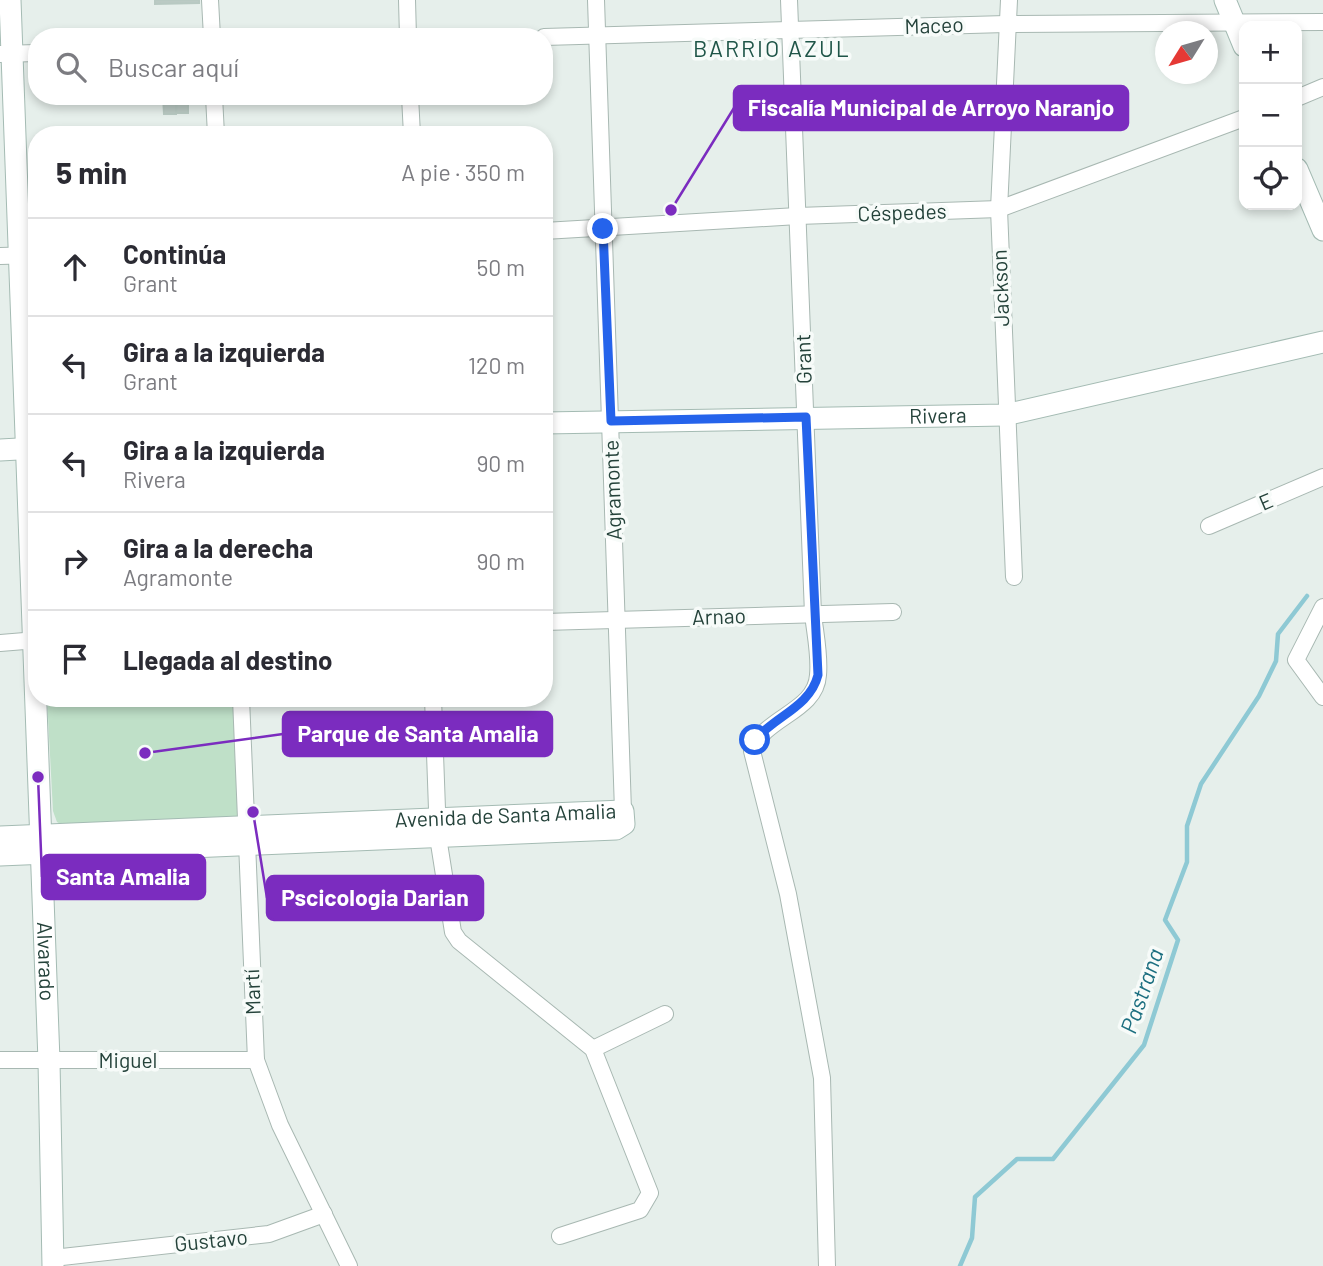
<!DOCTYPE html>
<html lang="es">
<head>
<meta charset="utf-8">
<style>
  body { margin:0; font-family:Barlow,sans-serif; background:#f7f7f7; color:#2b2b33 }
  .controls { position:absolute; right:21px; top:21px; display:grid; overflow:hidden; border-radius:14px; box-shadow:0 4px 10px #0003 }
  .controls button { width:63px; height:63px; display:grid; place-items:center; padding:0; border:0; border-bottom:2px solid #e1e1e2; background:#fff; color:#2b2b33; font:35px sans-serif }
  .compass { position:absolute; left:1155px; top:21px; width:63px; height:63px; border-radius:50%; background:#fff; box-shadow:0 4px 10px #0003; rotate:233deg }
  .stop { position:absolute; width:21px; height:21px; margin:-16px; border:5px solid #2563eb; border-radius:50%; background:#fff }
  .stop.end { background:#2563eb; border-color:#fff; box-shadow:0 2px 7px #0008 }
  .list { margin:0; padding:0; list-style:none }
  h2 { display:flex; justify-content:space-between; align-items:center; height:91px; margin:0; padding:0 28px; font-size:30px }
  h2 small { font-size:23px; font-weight:400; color:#7c7c81 }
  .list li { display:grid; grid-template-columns:46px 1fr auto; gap:21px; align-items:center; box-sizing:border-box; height:98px; padding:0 28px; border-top:2px solid #e1e1e2 }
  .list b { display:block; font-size:26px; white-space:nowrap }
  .list p { margin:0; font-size:23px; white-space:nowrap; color:#7c7c81 }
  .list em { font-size:23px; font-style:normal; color:#7c7c81 }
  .icon { flex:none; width:38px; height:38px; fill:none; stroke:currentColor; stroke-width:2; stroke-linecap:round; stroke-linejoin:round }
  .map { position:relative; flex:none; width:1323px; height:1266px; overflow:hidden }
  .search { position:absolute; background:#fff; box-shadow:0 4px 10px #0003; left:28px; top:28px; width:525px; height:77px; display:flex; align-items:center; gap:18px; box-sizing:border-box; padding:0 24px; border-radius:28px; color:#7c7c81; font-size:26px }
  .panel { position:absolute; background:#fff; box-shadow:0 4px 10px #0003; left:28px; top:126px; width:525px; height:581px; border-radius:28px }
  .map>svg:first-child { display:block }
</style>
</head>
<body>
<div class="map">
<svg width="1323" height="1266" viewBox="0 0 1323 1266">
  <rect width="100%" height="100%" fill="#e6efeb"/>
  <path fill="#bfe0c8" d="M47,698H237L242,807L237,818L68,828L57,822L53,811Z"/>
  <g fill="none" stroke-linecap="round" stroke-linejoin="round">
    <path stroke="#8ec9d4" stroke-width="4.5" d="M960,1266L972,1238L975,1197L1017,1159H1053L1144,1045L1178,940L1165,920L1187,862V826L1201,784L1259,696L1276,661L1278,634L1307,596"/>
  </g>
  <g fill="#bbcac4" stroke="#b8c9c2" stroke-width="2">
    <path d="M155,0H199V3L155,4Z"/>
    <path d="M163,96H176V114H164Z"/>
    <path d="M177,96H188V113H176Z"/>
  </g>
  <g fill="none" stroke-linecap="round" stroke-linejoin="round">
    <defs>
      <g id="street">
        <path d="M210,0L212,37"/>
        <path d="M407,0L408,37"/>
        <path d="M596,0L623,811"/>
        <path d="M789,0L813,614C815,633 820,655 818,675C816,712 763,717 752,751L788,894L822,1078L827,1266"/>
        <path d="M1009,0L999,209L1014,577"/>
        <path d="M544,37L1006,24L1323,22"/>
        <path d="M0,54L37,53"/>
        <path d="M214,96L216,135"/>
        <path d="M410,96L412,135"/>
        <path d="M1297,98L1323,87"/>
        <path d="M544,231L798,216L999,209L1244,118"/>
        <path d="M0,256L37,255"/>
        <path d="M1209,526L1323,477"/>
        <path d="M1323,607L1296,660L1323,697"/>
        <path d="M544,622L893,612"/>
        <path d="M0,643L37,640"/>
        <path d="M241,698L256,1060L280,1125L349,1266"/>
        <path d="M433,698L438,837L453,932L459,941L593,1049L650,1193L640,1210L560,1236"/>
        <path d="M593,1049L665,1014"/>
        <path d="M0,1060H256"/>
        <path d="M53,1258L269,1234L324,1214"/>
      </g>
      <g id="secondary">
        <path id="s1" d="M10,0L49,1061L53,1266"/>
        <path d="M1225,0L1244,46"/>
        <path d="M1297,169L1323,230"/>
        <path id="s2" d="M544,423L1005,415L1323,342"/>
        <path d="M0,450L37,448"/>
        <path id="s3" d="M0,837L623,811L624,824L616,829L0,855"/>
      </g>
    </defs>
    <use href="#street" stroke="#a8b8b2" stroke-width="18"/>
    <use href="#secondary" stroke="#a4bbb3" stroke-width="23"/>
    <use href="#street" stroke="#fff" stroke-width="16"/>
    <use href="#secondary" stroke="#fff" stroke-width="21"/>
  </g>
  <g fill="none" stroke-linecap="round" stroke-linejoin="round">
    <path stroke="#2563eb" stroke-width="9" d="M603,229L611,421L806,417L818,675C810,707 775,716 755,740"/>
  </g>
  <g text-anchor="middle" stroke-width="7" stroke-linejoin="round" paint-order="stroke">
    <g font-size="21" fill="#24423a" stroke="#f7fbf9">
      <text transform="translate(934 26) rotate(-2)" y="7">Maceo</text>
      <text transform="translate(902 213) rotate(-2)" y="7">Céspedes</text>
      <text transform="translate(1001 288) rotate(-92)" y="7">Jackson</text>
      <text transform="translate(804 359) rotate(-92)" y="7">Grant</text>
      <text dy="7" stroke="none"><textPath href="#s2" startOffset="394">Rivera</textPath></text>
      <text transform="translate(613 490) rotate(-92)" y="7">Agramonte</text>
      <text transform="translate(1266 502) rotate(-23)" y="7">E</text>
      <text transform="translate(719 617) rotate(-2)" y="7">Arnao</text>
      <text dy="7" stroke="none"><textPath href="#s3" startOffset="506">Avenida de Santa Amalia</textPath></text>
      <text dy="7" stroke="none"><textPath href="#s1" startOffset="962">Alvarado</textPath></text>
      <text transform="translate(253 992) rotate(-92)" y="7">Martí</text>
      <text x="128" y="1068">Miguel</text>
      <text transform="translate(211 1241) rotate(-6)" y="7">Gustavo</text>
    </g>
    <g font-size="23" letter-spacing="2" fill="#1f5548" stroke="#f7fbf9">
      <text x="772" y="57">BARRIO AZUL</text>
    </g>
    <g font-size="23" font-style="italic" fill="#1c6f80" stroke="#f7fbf9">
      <text transform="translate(1142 991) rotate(-71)" y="8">Pastrana</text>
    </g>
  </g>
  <path fill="none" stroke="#7b2cbf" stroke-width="2.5" d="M671 210L734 108M145 753L283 734M38 777L42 877M253 812L267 898"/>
  <g fill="#7b2cbf" stroke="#f7fbf9" stroke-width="2.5">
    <circle cx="671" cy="210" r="7"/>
    <circle cx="145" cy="753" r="7"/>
    <circle cx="38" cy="777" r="7"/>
    <circle cx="253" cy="812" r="7"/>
  </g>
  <g fill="#7b2cbf" stroke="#7b2cbf" stroke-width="2.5">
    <rect x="734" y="86" width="394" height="44" rx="7"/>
    <rect x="283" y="712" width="269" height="44" rx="7"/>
    <rect x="42" y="855" width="163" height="44" rx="7"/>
    <rect x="267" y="876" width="216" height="44" rx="7"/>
  </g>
  <g font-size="23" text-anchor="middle" font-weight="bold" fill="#fff">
    <text x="931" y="116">Fiscalía Municipal de Arroyo Naranjo</text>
    <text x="418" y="742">Parque de Santa Amalia</text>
    <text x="123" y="885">Santa Amalia</text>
    <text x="375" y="906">Pscicologia Darian</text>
  </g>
</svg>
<div class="controls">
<button>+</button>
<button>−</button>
<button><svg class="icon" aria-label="locate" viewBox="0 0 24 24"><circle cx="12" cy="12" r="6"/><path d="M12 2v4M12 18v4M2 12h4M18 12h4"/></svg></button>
</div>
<svg class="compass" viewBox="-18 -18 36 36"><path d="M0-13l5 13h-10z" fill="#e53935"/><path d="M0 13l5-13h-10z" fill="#7c7c81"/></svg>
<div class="stop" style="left:755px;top:740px"></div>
<div class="stop end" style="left:603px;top:229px"></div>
<div class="search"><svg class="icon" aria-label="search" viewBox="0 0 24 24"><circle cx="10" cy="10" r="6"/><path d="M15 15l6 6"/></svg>Buscar aquí</div>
<section class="panel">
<h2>5 min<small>A pie · 350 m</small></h2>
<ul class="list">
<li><svg class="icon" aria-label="ahead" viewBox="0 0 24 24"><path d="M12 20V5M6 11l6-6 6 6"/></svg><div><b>Continúa</b><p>Grant</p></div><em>50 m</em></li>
<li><svg class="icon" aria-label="left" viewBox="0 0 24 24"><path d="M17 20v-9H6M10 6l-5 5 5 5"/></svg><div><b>Gira a la izquierda</b><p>Grant</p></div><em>120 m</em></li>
<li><svg class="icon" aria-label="left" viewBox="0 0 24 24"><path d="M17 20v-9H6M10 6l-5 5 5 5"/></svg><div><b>Gira a la izquierda</b><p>Rivera</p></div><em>90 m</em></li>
<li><svg class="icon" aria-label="right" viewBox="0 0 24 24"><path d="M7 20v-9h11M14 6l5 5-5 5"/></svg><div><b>Gira a la derecha</b><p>Agramonte</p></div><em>90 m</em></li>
<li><svg class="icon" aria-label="arrive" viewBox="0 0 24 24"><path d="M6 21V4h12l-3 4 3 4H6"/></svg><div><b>Llegada al destino</b></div></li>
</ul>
</section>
</div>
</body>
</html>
